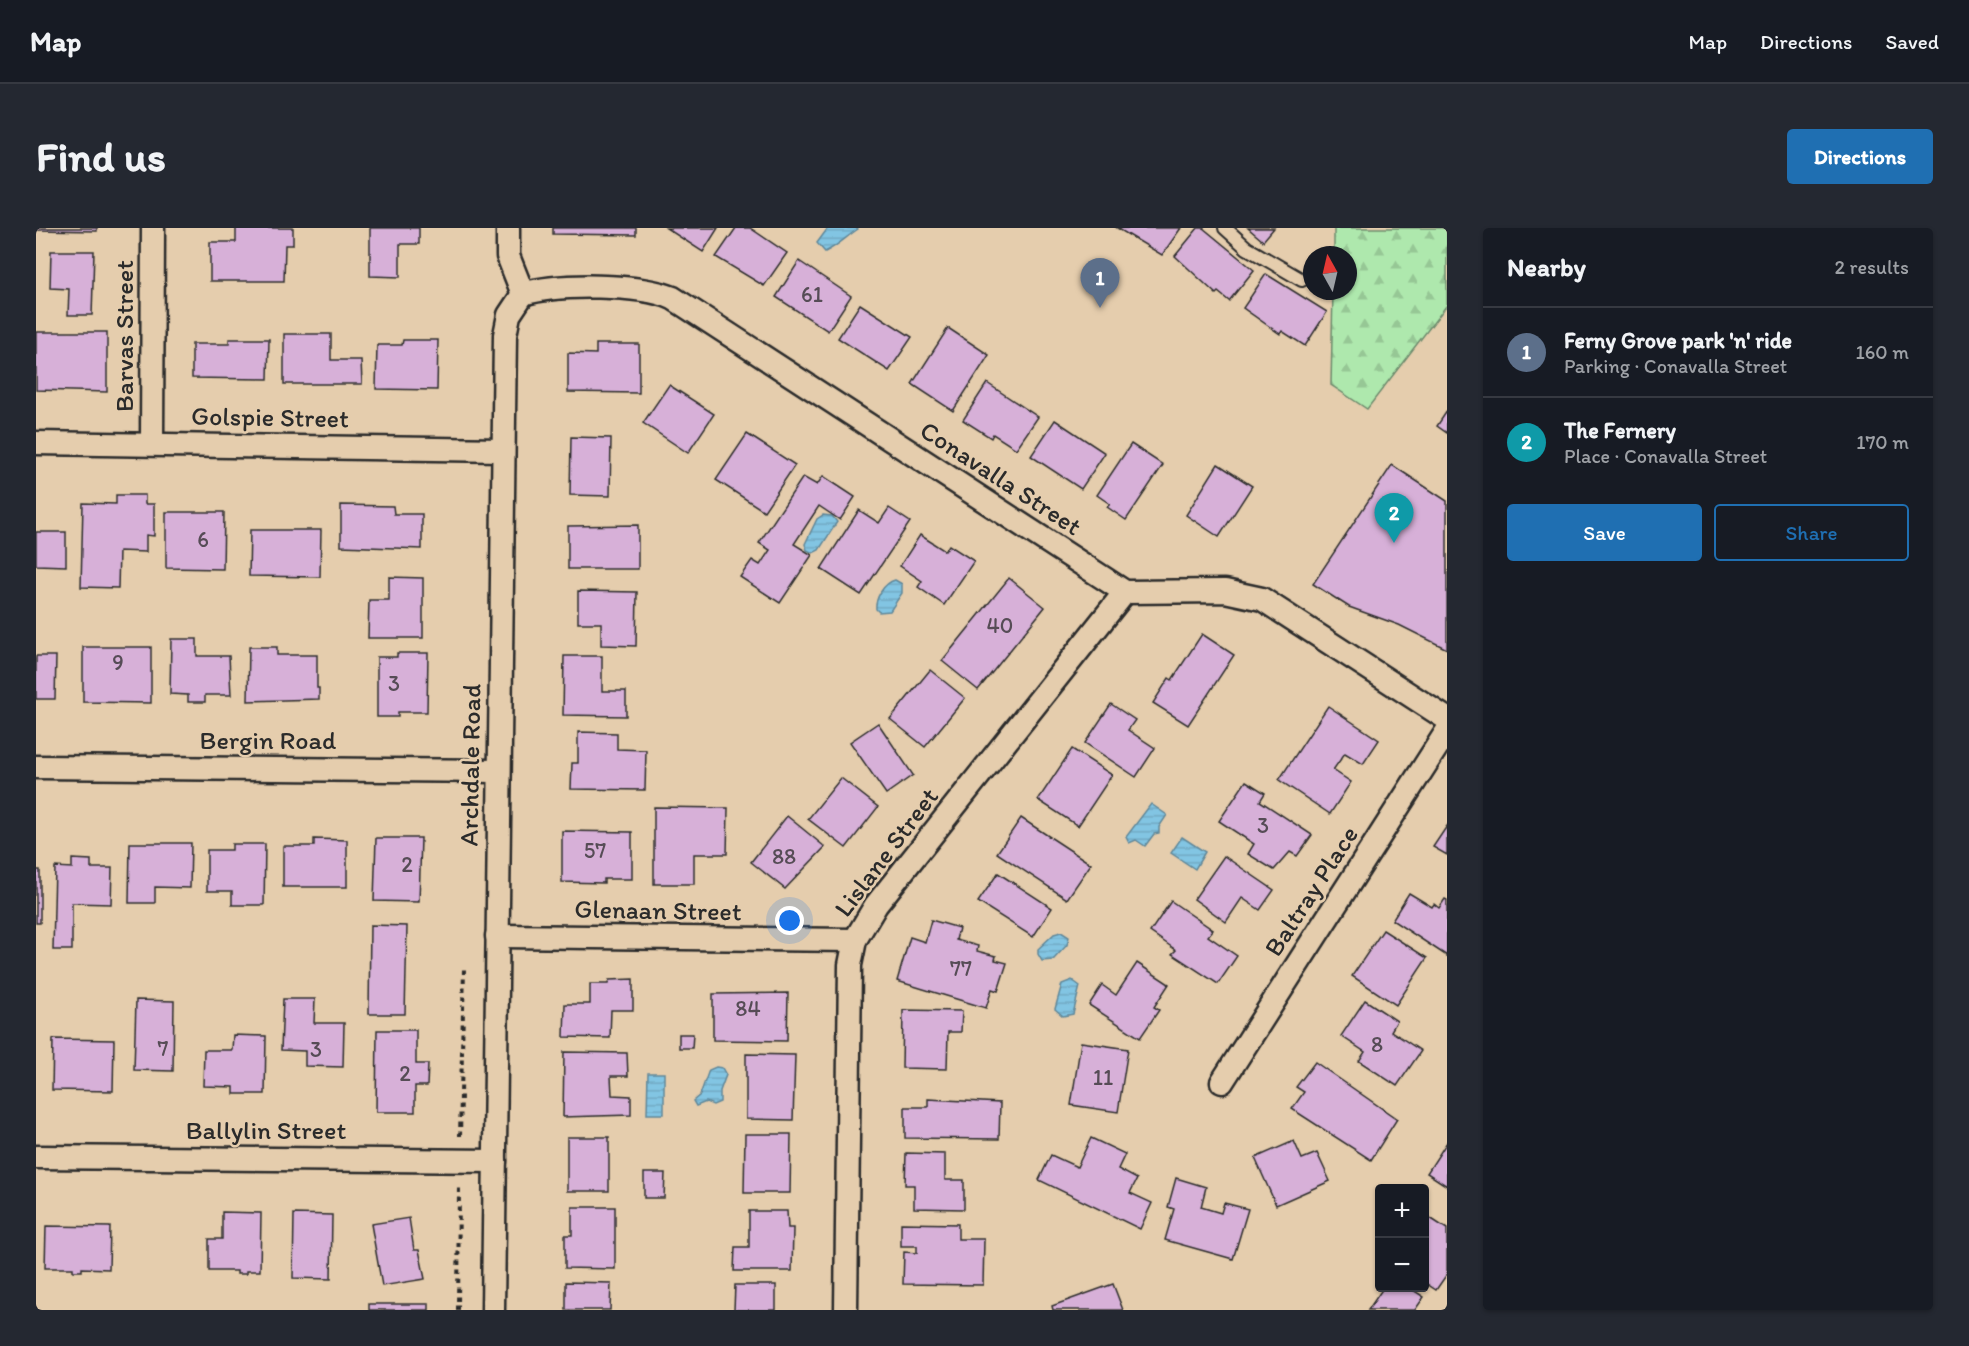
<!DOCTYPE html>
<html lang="en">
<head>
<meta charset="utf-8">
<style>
  body { margin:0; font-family:Itim,sans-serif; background:#242831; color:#f1f3f6 }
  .controls { position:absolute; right:18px; bottom:18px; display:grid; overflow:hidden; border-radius:6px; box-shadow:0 2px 4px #0004 }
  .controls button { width:54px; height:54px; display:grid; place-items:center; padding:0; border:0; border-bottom:2px solid #363941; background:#171b24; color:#f1f3f6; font:30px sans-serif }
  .compass { position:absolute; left:1267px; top:18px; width:54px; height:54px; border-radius:50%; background:#171b24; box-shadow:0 2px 4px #0004; rotate:352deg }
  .you { position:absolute; left:754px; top:693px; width:21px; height:21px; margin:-15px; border:4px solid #fff; border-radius:50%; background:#1a73e8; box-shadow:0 0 0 9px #1a73e833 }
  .badge { display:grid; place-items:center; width:39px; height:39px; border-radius:50%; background:#1f6fb2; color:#fff; font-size:20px; font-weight:700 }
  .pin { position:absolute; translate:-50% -50px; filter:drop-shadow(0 2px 3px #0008) }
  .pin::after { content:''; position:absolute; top:32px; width:21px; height:18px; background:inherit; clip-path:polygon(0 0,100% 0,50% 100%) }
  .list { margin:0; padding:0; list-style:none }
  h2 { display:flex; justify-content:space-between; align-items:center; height:78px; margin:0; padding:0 24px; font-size:26px }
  h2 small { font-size:20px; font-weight:400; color:#9ea1a6 }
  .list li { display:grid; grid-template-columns:39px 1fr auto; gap:18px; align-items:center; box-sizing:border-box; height:90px; padding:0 24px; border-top:2px solid #363941 }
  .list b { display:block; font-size:22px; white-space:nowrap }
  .list p { margin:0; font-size:20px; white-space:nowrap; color:#9ea1a6 }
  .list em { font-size:20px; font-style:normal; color:#9ea1a6 }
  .actions { display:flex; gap:12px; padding:18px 24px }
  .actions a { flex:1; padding:14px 0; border:2px solid #1f6fb2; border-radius:6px; text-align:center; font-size:21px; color:#1f6fb2 }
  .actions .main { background:#1f6fb2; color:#fff }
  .map { position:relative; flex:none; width:1411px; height:1082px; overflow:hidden; border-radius:6px }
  header { display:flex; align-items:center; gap:36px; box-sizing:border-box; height:84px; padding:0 30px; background:#171b24; border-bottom:2px solid #363941 }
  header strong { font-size:28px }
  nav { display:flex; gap:33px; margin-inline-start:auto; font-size:21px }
  .intro { display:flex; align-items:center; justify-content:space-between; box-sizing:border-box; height:144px; padding:0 36px }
  h1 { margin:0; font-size:42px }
  .button { padding:15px 27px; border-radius:6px; background:#1f6fb2; color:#fff; font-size:21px; font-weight:700 }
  main { display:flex; gap:36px; padding:0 36px }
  aside { flex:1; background:#171b24; border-radius:6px; box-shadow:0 2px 4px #0004 }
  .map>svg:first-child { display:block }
</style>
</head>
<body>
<header>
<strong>Map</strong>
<nav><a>Map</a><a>Directions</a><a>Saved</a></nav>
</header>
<div class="intro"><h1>Find us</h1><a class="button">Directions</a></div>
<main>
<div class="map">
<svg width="1411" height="1082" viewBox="0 0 1411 1082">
  <defs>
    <pattern id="forest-firs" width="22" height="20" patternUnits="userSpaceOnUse" patternTransform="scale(1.5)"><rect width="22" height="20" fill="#aee8ad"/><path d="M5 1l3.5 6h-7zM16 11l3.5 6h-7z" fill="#96c795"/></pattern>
    <pattern id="water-rules" width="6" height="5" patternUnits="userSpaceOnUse" patternTransform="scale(1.5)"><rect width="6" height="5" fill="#82c5e3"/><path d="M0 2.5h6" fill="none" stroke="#70a9c3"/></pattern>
  </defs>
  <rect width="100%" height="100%" fill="#e5cdad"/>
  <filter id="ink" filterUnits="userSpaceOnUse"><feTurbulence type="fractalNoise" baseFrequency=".0167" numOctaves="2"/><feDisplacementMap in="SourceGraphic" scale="12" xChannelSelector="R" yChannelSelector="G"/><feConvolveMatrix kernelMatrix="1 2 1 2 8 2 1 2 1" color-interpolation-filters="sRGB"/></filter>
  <g filter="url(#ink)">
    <path fill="url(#forest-firs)" stroke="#6c8a6c" stroke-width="1.5" d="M1298,0H1411V77L1331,181L1295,157L1297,63H1312V27H1298Z"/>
    <g fill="url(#water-rules)" stroke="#5f8799" stroke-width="1.5">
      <path d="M792,0H821L822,1C810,9 802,18 789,24L781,15Z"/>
      <path d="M787,287L796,288L801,294L783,322L777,325L771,322L769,316L781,291Z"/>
      <path d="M859,352L866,356V365L854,383L843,384L840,381C839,370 848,355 859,352Z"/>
      <path d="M1115,576L1131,587L1123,599V605L1118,606L1109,618L1100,612L1093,615L1090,609Z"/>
      <path d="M1146,609L1169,624L1159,641L1135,625Z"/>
      <path d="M1025,704L1033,709L1031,717L1017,732L1006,733L1002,726V721L1018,706Z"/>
      <path d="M1036,752L1044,758L1037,786L1027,788L1019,781L1026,756Z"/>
      <path d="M680,839L686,840L690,847L684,863V874L677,877L670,874L660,878L657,873L664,867L673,842Z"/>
      <path d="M612,845H628V886H611Z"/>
    </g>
    <g fill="#d7b0d8" stroke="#2b2b2b" stroke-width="1.5">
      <path d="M0,0H61V3L0,2Z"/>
      <path d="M200,0H257V17H249L248,53H174V14H200Z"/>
      <path d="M334,0H383V16H364V49L334,48Z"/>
      <path d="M517,0H600V7L517,6Z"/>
      <path d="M630,0H682L667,24Z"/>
      <path d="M700,0H714L751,25L728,58L680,29Z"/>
      <path d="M1081,0H1145L1126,27Z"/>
      <path d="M1162,0H1167L1218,42L1193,73L1182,64L1180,66L1139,28Z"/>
      <path d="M1212,0H1238L1227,13Z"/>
      <path d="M15,23H58L56,87H32L33,61L14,60Z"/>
      <path d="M763,33L815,68L792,103L740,69Z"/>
      <path d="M1230,46L1291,84L1269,118L1246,103L1244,106L1207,80Z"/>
      <path d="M824,76L876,109L853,143L802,110Z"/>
      <path d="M912,100L953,127L917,183L876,156Z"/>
      <path d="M0,104H71V164L0,162Z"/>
      <path d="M248,106H295V132H325L326,156H248Z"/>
      <path d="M193,111H233L232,151L156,150V116H193Z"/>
      <path d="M367,112H402L401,162L340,161L341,117H366Z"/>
      <path d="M560,116H603V165L532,164V125L560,126Z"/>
      <path d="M951,155L1002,189L980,221L957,206L955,210L927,192Z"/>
      <path d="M633,157L678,186L652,225L607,195Z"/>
      <path d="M1411,183V205L1401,198Z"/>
      <path d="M1019,192L1069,225L1045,261L995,228Z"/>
      <path d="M711,206L759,237L728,283L680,252Z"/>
      <path d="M535,209L575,210L574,268L534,267Z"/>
      <path d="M1095,216L1127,237L1090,292L1071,279L1074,276L1061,267Z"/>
      <path d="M1182,236L1216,258L1183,309L1150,287Z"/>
      <path d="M1356,237L1411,273V421L1363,397L1313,379L1277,356Z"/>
      <path d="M787,248L819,269L804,292L783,278L758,316L776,327L744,375L704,349L716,332L724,337L734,322L723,315L767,249L781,257Z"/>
      <path d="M80,267H109V276H118V308L110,307V324L83,323L82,360L45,359L47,275L80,276Z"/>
      <path d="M305,277L357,278L358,286H386V321L305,318Z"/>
      <path d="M853,280L874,294L825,367L785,341L823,282L843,295Z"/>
      <path d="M130,284H188L187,341L130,340Z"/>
      <path d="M602,297V341H532V298Z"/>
      <path d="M214,302H285L284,349L213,348Z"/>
      <path d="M0,304H30V338L0,337Z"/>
      <path d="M884,307L909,323L913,317L938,333L908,377L882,359L886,353L864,338Z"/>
      <path d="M353,349L387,350V410H332L333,372H353Z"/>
      <path d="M973,350L1009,379L942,462L906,433Z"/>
      <path d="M542,363L601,364L600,418L565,417V395H542Z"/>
      <path d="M1166,406L1198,427L1152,497L1117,475L1133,450L1136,452Z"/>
      <path d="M135,411H161V428H193L195,467H169V474H152V467L134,466Z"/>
      <path d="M47,419H115V475L47,474Z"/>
      <path d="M213,419H241V427H281V460H283V471L212,473Z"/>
      <path d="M361,425H392L391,484H362V489H341V429H361Z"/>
      <path d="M0,428H20L19,471H0Z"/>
      <path d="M528,428H566V463H590V488L527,487Z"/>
      <path d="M894,442L929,470L889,519L854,491Z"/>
      <path d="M1075,476L1099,492L1092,502L1119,520L1100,549L1049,515Z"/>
      <path d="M1292,478L1343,512L1327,536L1309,525L1297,542L1315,554L1294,586L1243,552Z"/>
      <path d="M842,495L877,547L850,566L814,514Z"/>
      <path d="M542,504L581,505V521L610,522L609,562L535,561L536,535H542Z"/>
      <path d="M1036,521L1076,547L1042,598L1002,572Z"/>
      <path d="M805,550L842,579L810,620L772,591Z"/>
      <path d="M1210,553L1229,565L1224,573L1276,607L1261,628L1254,624L1238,642L1212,626L1218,616L1183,593Z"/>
      <path d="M618,579L692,580L691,626H658V656H618Z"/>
      <path d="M751,588L789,619L749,661L715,634Z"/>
      <path d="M985,590L1055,636L1031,671L961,625Z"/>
      <path d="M1411,598V627L1397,619Z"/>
      <path d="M526,603L596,604V651H568V655L526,654Z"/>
      <path d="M340,610H385L383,674L338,673Z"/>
      <path d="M278,611L311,612V659H247V618H278Z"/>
      <path d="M94,615H155L154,660L119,659V675H93Z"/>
      <path d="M196,616H229L228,677H196V663H171V622H196Z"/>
      <path d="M1188,628L1238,662L1224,682L1206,670L1190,694L1158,671Z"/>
      <path d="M36,631L55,632V640H76L75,676L36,675V722H17L19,639L36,640Z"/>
      <rect x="0" y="642" width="4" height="53"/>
      <path d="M962,645L1016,680L997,709L942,674Z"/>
      <path d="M1373,665L1396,679L1398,676L1403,680L1409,671L1411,672V728L1356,692Z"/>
      <path d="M1135,673L1177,702L1172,708L1201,728L1182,756L1136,726L1140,722L1114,704Z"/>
      <path d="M895,692L923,700L920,712L942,718L941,723L960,728L959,732L971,735L962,763L956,761L950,780L861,753L874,709L889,714Z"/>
      <path d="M334,697L371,698L369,786H333Z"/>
      <path d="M1347,702L1391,730L1360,777L1316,748Z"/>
      <path d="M1101,735L1133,756L1118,779L1123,782L1104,810L1053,777L1066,757L1080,767Z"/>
      <path d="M597,751V782H575L574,810L528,809L529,776H554V756H572L573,752Z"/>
      <path d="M752,765L751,813L677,812V766Z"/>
      <path d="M247,771H279L278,795H308L307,839L269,838V823L245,822Z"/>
      <path d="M100,772L138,773L137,843L98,842Z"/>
      <path d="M1329,772L1361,793L1355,803L1385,823L1361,858L1323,833L1329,824L1305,808Z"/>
      <path d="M867,782L926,783L925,804H912L911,841L866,840Z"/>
      <path d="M341,802H380V836H392L391,858H379V884H340Z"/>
      <path d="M643,806H657L656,820H643Z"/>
      <path d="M197,807L230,808L229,866H198V859L167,858L168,822H196Z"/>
      <path d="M17,811L78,812L77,863L16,862Z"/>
      <path d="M1045,814L1092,821L1082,884L1035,877Z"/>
      <path d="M528,824L591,825L592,848H575L576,867L595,868V887L527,889Z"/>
      <path d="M710,826L759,827L757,892L710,891Z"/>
      <path d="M1279,834L1361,891L1335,932L1256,881L1268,864L1260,859Z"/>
      <path d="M892,871L964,875L963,911L869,910V879H892Z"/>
      <path d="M709,906H755L754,965H708Z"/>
      <rect x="531" y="909" width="42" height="54"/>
      <path d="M1055,910L1089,926L1082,941L1101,951L1094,965L1116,975L1104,1001L1003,952L1015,927L1041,939Z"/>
      <path d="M1258,913L1266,931L1281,925L1294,953L1240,977L1219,930Z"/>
      <path d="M1411,914V958L1391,945Z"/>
      <path d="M870,925L909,926V952H928V981L878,980V957H869Z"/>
      <path d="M608,945H629L628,970H608Z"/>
      <path d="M1140,950L1170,959L1165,979L1185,985L1188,975L1212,981L1197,1031L1129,1012L1138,981L1132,979Z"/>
      <path d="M536,979H579V1041L529,1040V1007H536Z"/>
      <path d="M713,983H751L752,1000H757L756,1043H698L699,1019H713Z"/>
      <path d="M186,984L225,985L224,1043H210V1046H201V1043H173V1011H186Z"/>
      <path d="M258,986L296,987L295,1051L257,1050Z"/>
      <path d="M1388,986L1411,1001V1046L1400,1062L1388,1054Z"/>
      <path d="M373,990L378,1022H383L389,1051L346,1058L335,996Z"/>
      <path d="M865,995L922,996V1011H948L947,1057L867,1056L868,1024L881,1025V1018H865Z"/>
      <path d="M10,998L74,999L73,1041L46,1040V1043H37V1040H9Z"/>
      <path d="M530,1054L575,1055L574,1082H530Z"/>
      <path d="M1077,1056L1087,1082H1017L1016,1078Z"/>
      <path d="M699,1057H740V1082H698Z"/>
      <path d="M1347,1060H1374L1388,1069L1379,1082H1332Z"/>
      <rect x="333" y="1076" width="60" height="6"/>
    </g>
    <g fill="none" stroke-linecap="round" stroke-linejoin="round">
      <defs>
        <path id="service" d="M1189,0L1211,20L1266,52"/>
        <g id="minor">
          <path d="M472,0V28L487,66"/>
          <path d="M487,66C522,55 604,56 637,70L1089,364L1189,363L1226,371L1411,491"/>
          <path d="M0,215L467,222"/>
          <path d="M116,216L117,0"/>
          <path d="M0,539L463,543"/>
          <path d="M461,708L819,712"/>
          <path d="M1186,854L1411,503"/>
          <path d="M0,929L459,933"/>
          <path d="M457,1082L469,107L473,87L487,66"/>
          <path d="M810,1082L814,737L819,712L840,677L1089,364"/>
        </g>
      </defs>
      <use href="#service" stroke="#2b2b2b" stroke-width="16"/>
      <use href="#minor" stroke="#2b2b2b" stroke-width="27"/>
      <g stroke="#2b2b2b" stroke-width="4" stroke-dasharray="4.5 4.5" stroke-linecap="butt">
        <path d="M424,908L428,741"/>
        <path d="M422,1082L423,957"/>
      </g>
      <use href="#service" stroke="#e5cdad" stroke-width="12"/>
      <use href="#minor" stroke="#e5cdad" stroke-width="22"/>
    </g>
  </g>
  <g text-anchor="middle" stroke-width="5" stroke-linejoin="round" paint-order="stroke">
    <g font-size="22" fill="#564c56">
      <text x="776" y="74">61</text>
      <text x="167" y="319">6</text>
      <text x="964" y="405">40</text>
      <text x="82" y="442">9</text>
      <text x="358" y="463">3</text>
      <text x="1227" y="605">3</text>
      <text x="559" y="630">57</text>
      <text x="748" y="636">88</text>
      <text x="371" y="644">2</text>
      <text x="925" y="748">77</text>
      <text x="712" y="788">84</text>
      <text x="1341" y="824">8</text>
      <text x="127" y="828">7</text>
      <text x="280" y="829">3</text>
      <text x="369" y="853">2</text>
      <text x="1067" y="857">11</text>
    </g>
    <g font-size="26" fill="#2b2b2b" stroke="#e5cdad">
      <text transform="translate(88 108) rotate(-90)" y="9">Barvas Street</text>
      <text transform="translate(234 189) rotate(1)" y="9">Golspie Street</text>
      <text transform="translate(965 250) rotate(33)" y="9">Conavalla Street</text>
      <text x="232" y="521">Bergin Road</text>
      <text transform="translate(434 537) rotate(-89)" y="9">Archdale Road</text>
      <text transform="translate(850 624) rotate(-53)" y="9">Lislane Street</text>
      <text transform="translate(1275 663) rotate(-57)" y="9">Baltray Place</text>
      <text transform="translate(622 682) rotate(1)" y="9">Glenaan Street</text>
      <text x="230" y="911">Ballylin Street</text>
    </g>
  </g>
</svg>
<div class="controls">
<button>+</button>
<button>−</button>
</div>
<svg class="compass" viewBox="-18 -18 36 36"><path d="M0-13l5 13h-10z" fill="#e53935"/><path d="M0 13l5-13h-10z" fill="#9ea1a6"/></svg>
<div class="you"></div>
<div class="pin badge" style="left:1064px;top:80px;background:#5c6f8a">1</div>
<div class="pin badge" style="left:1358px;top:315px;background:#0f9aa8">2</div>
</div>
<aside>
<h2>Nearby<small>2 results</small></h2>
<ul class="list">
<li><span class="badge" style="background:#5c6f8a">1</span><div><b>Ferny Grove park 'n' ride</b><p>Parking · Conavalla Street</p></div><em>160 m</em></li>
<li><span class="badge" style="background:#0f9aa8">2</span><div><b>The Fernery</b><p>Place · Conavalla Street</p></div><em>170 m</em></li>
</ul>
<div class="actions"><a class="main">Save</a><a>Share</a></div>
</aside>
</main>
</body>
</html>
